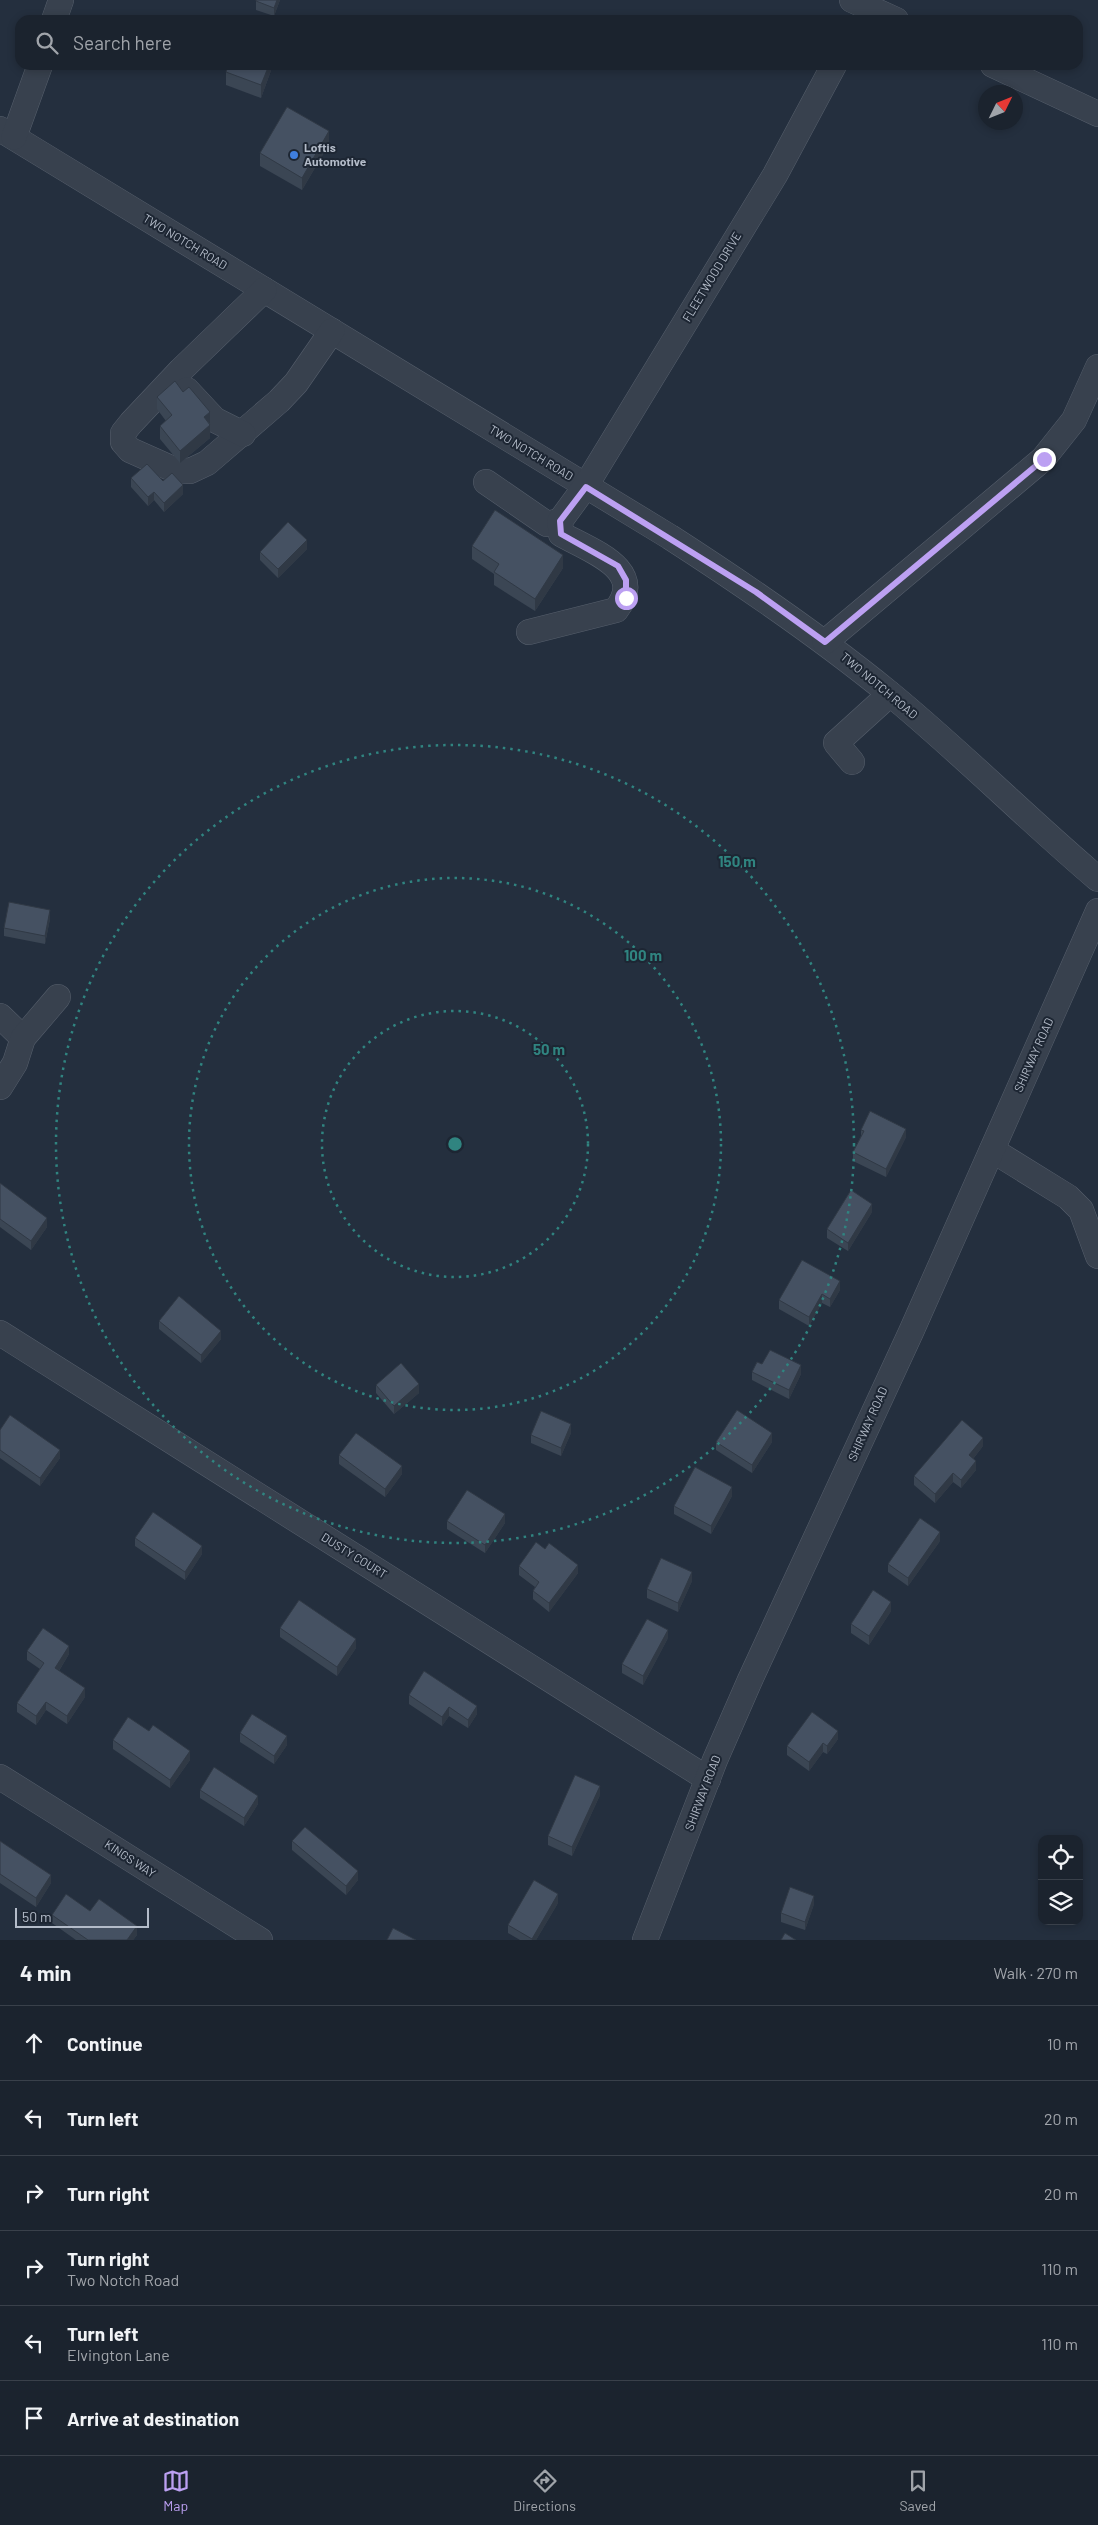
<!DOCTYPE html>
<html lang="en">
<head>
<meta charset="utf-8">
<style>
  body { margin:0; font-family:Barlow,sans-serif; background:#282f3a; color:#f1f3f6 }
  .controls { position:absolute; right:15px; bottom:15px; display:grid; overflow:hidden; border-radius:10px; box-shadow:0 2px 8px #0003 }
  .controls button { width:45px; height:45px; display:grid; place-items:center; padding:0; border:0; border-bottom:1px solid #39404a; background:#1b232e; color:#f1f3f6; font:25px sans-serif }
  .compass { position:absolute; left:978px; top:85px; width:45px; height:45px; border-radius:50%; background:#1b232e; box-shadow:0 2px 8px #0003; rotate:47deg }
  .scale { position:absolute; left:15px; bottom:12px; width:134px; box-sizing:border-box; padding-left:5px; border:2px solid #b4bcc9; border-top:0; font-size:14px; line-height:18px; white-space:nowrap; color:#b4bcc9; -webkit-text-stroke:4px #1d2633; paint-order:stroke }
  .stop { position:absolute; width:15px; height:15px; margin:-11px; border:4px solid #bca0f2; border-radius:50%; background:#fff }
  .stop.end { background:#bca0f2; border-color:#fff; box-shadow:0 1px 5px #0008 }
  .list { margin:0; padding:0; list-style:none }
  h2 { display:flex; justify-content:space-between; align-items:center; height:65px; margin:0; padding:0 20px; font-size:21px }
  h2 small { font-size:16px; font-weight:400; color:#a0a4aa }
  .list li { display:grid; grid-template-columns:32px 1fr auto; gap:15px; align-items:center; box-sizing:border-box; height:75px; padding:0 20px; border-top:1px solid #39404a }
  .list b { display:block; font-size:19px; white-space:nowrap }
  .list p { margin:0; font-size:16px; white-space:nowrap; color:#a0a4aa }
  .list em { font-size:16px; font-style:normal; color:#a0a4aa }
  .icon { flex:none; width:28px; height:28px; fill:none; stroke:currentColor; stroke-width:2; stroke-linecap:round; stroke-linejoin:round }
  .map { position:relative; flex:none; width:1098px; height:1940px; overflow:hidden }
  .search { position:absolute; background:#1b232e; box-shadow:0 2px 8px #0003; left:15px; right:15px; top:15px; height:55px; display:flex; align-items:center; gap:12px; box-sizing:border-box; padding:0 18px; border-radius:15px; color:#a0a4aa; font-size:19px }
  .sheet { height:515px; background:#1b232e }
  nav { display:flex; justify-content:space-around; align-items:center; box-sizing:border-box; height:70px; border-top:1px solid #39404a; background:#1b232e; font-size:14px; color:#a0a4aa }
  nav a { display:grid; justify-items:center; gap:2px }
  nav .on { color:#bca0f2 }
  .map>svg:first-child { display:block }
</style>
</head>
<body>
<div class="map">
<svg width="1098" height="1940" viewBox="0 0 1098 1940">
  <rect width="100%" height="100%" fill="#242f3e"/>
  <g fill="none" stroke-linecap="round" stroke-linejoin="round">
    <defs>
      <g id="minor">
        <path d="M852,0L896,20"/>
        <path d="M54,20L61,0"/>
        <path d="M993,65L1098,114"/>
        <path d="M0,129L670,537C746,586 819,636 889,693C961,752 1027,819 1098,879"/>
        <path d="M14,137L40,65"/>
        <path d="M264,290L181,370L131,423L123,433V442L130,450L175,470L190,471L207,463L279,401L296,383L332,331"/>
        <path d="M187,390L215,420L243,434"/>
        <path d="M486,482L547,524L560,521"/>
        <path d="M529,632L616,610C648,569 590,551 561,534L560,521L585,487L775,175L834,65"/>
        <path d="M825,642L1043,459L1074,420L1098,367"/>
        <path d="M852,762L836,743L890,694"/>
        <path d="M0,1016L23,1038"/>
        <path d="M0,1087L15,1063L23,1038L58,997"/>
        <path d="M992,1150L1068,1197L1081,1210L1098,1256"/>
        <path d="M0,1333L708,1779"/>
        <path d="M0,1777L260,1940"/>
        <path d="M645,1940L715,1760L750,1680L911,1332L1098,911"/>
      </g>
    </defs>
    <use href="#minor" stroke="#565f6c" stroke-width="26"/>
    <use href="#minor" stroke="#38414e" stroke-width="25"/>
  </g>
  <g fill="#3b4654">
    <path d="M280,0L274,16L256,10V1Z"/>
    <path d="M273,65L261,98L226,85V72Z"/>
    <path d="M329,144L302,190L260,166V153Z"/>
    <path d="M183,392L210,412V438L180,463L160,439V426L166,421L157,409V397Z"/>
    <path d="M131,478L163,481L183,494L164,512L154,500L148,506L131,487Z"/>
    <path d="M472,546L563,568L535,611L494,585V574L472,559Z"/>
    <path d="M307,549L278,578L260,560V552Z"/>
    <path d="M50,919L45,944L4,936V928Z"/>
    <path d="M861,1130L906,1137L886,1177L853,1161V1152L861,1136Z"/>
    <path d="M0,1183L47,1227L31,1250L0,1227Z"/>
    <path d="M872,1212L848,1251L827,1238V1229Z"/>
    <path d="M840,1290L830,1307L822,1303L809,1326L779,1309V1300Z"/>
    <path d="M159,1321L221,1339L201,1363L159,1329Z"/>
    <path d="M762,1364L801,1374L789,1399L752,1380V1372Z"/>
    <path d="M376,1385L419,1393L394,1414L376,1393Z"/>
    <path d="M0,1430L60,1458L40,1486L0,1458Z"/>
    <path d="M571,1433L561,1456L531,1443V1435Z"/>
    <path d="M716,1442H772L752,1473L716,1450Z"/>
    <path d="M983,1446L973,1459L976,1470L961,1488L953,1482L935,1503L914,1485V1476Z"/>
    <path d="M339,1455L402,1474L385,1497L339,1464Z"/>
    <path d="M732,1496L711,1534L674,1514V1506Z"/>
    <path d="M447,1521L505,1523L485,1553L447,1529Z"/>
    <path d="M135,1538L202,1554L185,1580L135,1546Z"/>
    <path d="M940,1541L908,1586L888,1572V1564Z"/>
    <path d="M519,1566L578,1573L549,1612L533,1599V1591L535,1587L519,1575Z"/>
    <path d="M692,1581L678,1612L647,1598V1589Z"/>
    <path d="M891,1611L869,1645L851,1633V1624Z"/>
    <path d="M280,1628L356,1648L337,1676L280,1637Z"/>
    <path d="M668,1638L643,1685L622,1673V1664Z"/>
    <path d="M27,1651L69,1654L59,1671L85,1697L67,1724L46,1710L36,1725L17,1712V1703L40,1669L27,1660Z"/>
    <path d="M409,1695L477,1714L468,1728L449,1716L442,1726L409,1704Z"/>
    <path d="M240,1733L287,1745L274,1764L240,1742Z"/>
    <path d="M838,1739L827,1754L823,1752L809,1771L787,1755V1746Z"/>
    <path d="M113,1740L190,1760L170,1788L113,1749Z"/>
    <path d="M200,1790L258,1804L244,1826L200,1798Z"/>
    <path d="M600,1795L572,1856L548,1845V1836Z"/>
    <path d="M0,1841L51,1883L36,1907L0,1883Z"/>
    <path d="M292,1841L358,1880L346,1895L292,1850Z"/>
    <path d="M558,1903L536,1940H520L508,1933V1925Z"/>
    <path d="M814,1904L805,1930L781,1922V1913Z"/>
    <path d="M90,1911L137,1935L133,1940H76L52,1923V1915Z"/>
  </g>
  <g fill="#303945">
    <path d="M277,0H280L274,16V8Z"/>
    <path d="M269,65H273L261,98V85Z"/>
    <path d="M329,131V144L302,190V178Z"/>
    <path d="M210,412V424L204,417Z"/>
    <path d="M210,425V438L180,463V451Z"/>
    <path d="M183,485V494L164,512V503Z"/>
    <path d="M154,492V500L148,506V497Z"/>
    <path d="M307,540V549L278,578V569Z"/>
    <path d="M563,555V568L535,611V599Z"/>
    <path d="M50,910V919L45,944V936Z"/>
    <path d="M906,1129V1137L886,1177V1169Z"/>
    <path d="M872,1204V1212L848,1251V1243Z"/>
    <path d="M47,1218V1227L31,1250V1241Z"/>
    <path d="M840,1281V1290L830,1307V1299Z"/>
    <path d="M822,1294V1303L809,1326V1317Z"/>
    <path d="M221,1331V1339L201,1363V1355Z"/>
    <path d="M801,1365V1374L789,1399V1390Z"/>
    <path d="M419,1384V1393L394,1414V1406Z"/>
    <path d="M571,1424V1433L561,1456V1448Z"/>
    <path d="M772,1433V1442L752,1473V1465Z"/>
    <path d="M983,1438V1446L969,1464V1455Z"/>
    <path d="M60,1450V1458L40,1486V1478Z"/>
    <path d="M976,1461V1470L961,1488V1480Z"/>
    <path d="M402,1466V1474L385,1497V1489Z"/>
    <path d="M953,1473V1482L935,1503V1494Z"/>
    <path d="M732,1487V1496L711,1534V1526Z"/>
    <path d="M505,1514V1523L485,1553V1545Z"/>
    <path d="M940,1532V1541L908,1586V1578Z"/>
    <path d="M202,1546V1554L185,1580V1572Z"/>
    <path d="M578,1565V1573L549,1612V1603Z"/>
    <path d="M692,1572V1581L678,1612V1603Z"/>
    <path d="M891,1602V1611L869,1645V1636Z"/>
    <path d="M668,1630V1638L643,1685V1676Z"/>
    <path d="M356,1639V1648L337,1676V1667Z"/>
    <path d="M69,1646V1654L55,1677V1668Z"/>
    <path d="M85,1688V1697L67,1724V1716Z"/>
    <path d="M46,1702V1710L36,1725V1716Z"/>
    <path d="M477,1706V1714L468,1728V1720Z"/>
    <path d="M449,1707V1716L442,1726V1717Z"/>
    <path d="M838,1731V1739L827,1754V1746Z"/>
    <path d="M287,1736V1745L274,1764V1756Z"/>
    <path d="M823,1743V1752L809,1771V1762Z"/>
    <path d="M190,1751V1760L170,1788V1780Z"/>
    <path d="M600,1786V1795L572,1856V1847Z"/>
    <path d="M258,1796V1804L244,1826V1818Z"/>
    <path d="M358,1871V1880L346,1895V1886Z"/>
    <path d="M51,1875V1883L36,1907V1898Z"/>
    <path d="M558,1894V1903L536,1940H532V1939Z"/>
    <path d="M814,1896V1904L805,1930V1922Z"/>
    <path d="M137,1926V1935L133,1940H127Z"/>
  </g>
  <g fill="#455162" stroke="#303945">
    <path d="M256,0H277L274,8L256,1Z"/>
    <path d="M228,65H269L261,85L226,72Z"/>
    <path d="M287,107L329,131L302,178L260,153Z"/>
    <path d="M175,381L183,392L189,387L210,412L204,417L210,425L180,451L160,426L172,415L157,397Z"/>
    <path d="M147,464L163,481L172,473L183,485L164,503L154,492L148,497L131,478Z"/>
    <path d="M495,510L563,555L535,599L494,572L499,564L472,546Z"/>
    <path d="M288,522L307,540L278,569L260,552Z"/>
    <path d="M9,902L50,910L45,936L4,928Z"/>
    <path d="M870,1111L906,1129L886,1169L853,1152L864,1131L861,1130Z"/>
    <path d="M0,1183L47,1218L31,1241L0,1219Z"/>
    <path d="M851,1190L872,1204L848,1243L827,1229Z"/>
    <path d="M802,1260L840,1281L830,1299L822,1294L809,1317L779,1300Z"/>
    <path d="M179,1296L221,1331L201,1355L159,1321Z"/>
    <path d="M770,1350L801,1365L789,1390L752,1372L757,1362L762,1364Z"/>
    <path d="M401,1363L419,1384L394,1406L376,1385Z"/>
    <path d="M737,1410L772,1433L752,1465L716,1442Z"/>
    <path d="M541,1411L571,1424L561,1448L531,1435Z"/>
    <path d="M10,1415L60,1450L40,1478L0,1450V1430Z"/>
    <path d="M962,1420L983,1438L969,1455L976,1461L961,1480L953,1473L935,1494L914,1476Z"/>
    <path d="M356,1433L402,1466L385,1489L339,1455Z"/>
    <path d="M695,1467L732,1487L711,1526L674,1506Z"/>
    <path d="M467,1490L505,1514L485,1545L447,1521Z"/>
    <path d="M153,1512L202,1546L185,1572L135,1538Z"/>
    <path d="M920,1518L940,1532L908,1578L888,1564Z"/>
    <path d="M536,1542L545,1549L549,1543L578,1565L549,1603L533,1591L539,1582L519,1566Z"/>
    <path d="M661,1558L692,1572L678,1603L647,1589Z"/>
    <path d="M873,1590L891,1602L869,1636L851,1624Z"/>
    <path d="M299,1600L356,1639L337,1667L280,1628Z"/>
    <path d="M647,1619L668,1630L643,1676L622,1664Z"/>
    <path d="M43,1628L69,1646L55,1668L85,1688L67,1716L46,1702L36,1716L17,1703L44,1663L27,1651Z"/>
    <path d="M424,1671L477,1706L468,1720L449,1707L442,1717L409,1695Z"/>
    <path d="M812,1712L838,1731L827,1746L823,1743L809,1762L787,1746Z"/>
    <path d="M252,1714L287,1736L274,1756L240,1733Z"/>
    <path d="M128,1717L149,1731L153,1725L190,1751L170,1780L113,1740Z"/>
    <path d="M214,1767L258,1796L244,1818L200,1790Z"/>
    <path d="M575,1775L600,1786L572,1847L548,1836Z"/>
    <path d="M305,1827L358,1871L346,1886L292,1841Z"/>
    <path d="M0,1841L51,1875L36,1898L0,1874Z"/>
    <path d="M534,1880L558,1894L532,1939L508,1925Z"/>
    <path d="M790,1887L814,1896L805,1922L781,1913Z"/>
    <path d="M66,1894L90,1911L99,1899L137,1926L127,1940H88L52,1915Z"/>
    <path d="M393,1928L416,1940H387Z"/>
    <path d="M785,1933L796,1940H781Z"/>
  </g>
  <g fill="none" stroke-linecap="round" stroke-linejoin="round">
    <path stroke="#bca0f2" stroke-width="6" d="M626,598V580L618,566L561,534L560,521L586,487L756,592L825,642L1044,459"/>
  </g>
  <g fill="none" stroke="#308480" stroke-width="2.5" stroke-dasharray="2.5 5">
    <circle cx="455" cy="1144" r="133"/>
    <circle cx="455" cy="1144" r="266"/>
    <circle cx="455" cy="1144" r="399"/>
  </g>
  <circle fill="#3f7fe0" stroke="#1d2633" stroke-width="2" cx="294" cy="155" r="5"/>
  <g text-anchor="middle" stroke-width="4" stroke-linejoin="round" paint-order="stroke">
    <g font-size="12" font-weight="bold" fill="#b4bcc9" stroke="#1d2633" text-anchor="start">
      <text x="304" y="152">Loftis<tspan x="304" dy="14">Automotive</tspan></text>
    </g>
    <g font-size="12" fill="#b4bcc9" stroke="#1d2633">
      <text transform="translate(185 242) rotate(31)" y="4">TWO NOTCH ROAD</text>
      <text transform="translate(712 277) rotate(-59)" y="4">FLEETWOOD DRIVE</text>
      <text transform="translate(531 453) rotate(31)" y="4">TWO NOTCH ROAD</text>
      <text transform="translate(879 686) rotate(40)" y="4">TWO NOTCH ROAD</text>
      <text transform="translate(1034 1055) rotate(-66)" y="4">SHIRWAY ROAD</text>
      <text transform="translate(868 1424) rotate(-66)" y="4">SHIRWAY ROAD</text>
      <text transform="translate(354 1556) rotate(32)" y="4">DUSTY COURT</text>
      <text transform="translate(703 1793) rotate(-69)" y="4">SHIRWAY ROAD</text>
      <text transform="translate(130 1859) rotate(33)" y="4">KINGS WAY</text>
    </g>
  </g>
  <circle cx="455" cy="1144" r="8" fill="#308480" stroke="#1d2633" stroke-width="2.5"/>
  <g font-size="15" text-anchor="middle" font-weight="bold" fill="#308480" stroke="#1d2633" stroke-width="4" stroke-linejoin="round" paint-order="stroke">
    <text x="737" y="867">150 m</text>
    <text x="643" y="961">100 m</text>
    <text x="549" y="1055">50 m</text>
  </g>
</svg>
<div class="controls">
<button><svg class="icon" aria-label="locate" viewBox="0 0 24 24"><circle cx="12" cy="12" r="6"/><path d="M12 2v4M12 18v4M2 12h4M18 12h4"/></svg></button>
<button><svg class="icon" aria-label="layers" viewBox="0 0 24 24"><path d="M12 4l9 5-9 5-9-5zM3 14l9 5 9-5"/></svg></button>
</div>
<svg class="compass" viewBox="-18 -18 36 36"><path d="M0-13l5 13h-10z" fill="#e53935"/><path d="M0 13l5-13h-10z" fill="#a0a4aa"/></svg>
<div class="scale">50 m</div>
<div class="stop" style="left:626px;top:598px"></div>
<div class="stop end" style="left:1044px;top:459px"></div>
<div class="search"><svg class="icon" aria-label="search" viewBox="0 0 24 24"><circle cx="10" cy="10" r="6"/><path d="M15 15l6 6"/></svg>Search here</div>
</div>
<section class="sheet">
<h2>4 min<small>Walk · 270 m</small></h2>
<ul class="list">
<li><svg class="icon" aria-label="ahead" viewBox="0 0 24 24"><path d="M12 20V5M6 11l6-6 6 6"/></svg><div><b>Continue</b></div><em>10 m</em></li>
<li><svg class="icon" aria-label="left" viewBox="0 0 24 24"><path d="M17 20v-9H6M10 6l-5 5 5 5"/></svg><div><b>Turn left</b></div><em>20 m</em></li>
<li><svg class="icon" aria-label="right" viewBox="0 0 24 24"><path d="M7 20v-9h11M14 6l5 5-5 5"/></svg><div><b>Turn right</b></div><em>20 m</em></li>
<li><svg class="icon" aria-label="right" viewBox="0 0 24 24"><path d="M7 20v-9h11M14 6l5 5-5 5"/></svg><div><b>Turn right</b><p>Two Notch Road</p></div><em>110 m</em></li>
<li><svg class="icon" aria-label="left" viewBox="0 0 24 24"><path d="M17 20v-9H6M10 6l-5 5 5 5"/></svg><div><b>Turn left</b><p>Elvington Lane</p></div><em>110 m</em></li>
<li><svg class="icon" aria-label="arrive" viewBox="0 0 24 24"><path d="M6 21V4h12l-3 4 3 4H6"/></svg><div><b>Arrive at destination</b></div></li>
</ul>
</section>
<nav>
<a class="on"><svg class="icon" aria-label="map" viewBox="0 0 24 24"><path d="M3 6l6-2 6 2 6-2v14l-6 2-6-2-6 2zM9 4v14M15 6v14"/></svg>Map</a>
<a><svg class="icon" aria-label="directions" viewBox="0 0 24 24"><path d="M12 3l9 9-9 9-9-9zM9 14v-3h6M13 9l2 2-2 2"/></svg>Directions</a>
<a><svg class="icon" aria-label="saved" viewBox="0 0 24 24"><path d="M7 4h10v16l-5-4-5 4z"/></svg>Saved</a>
</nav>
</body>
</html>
